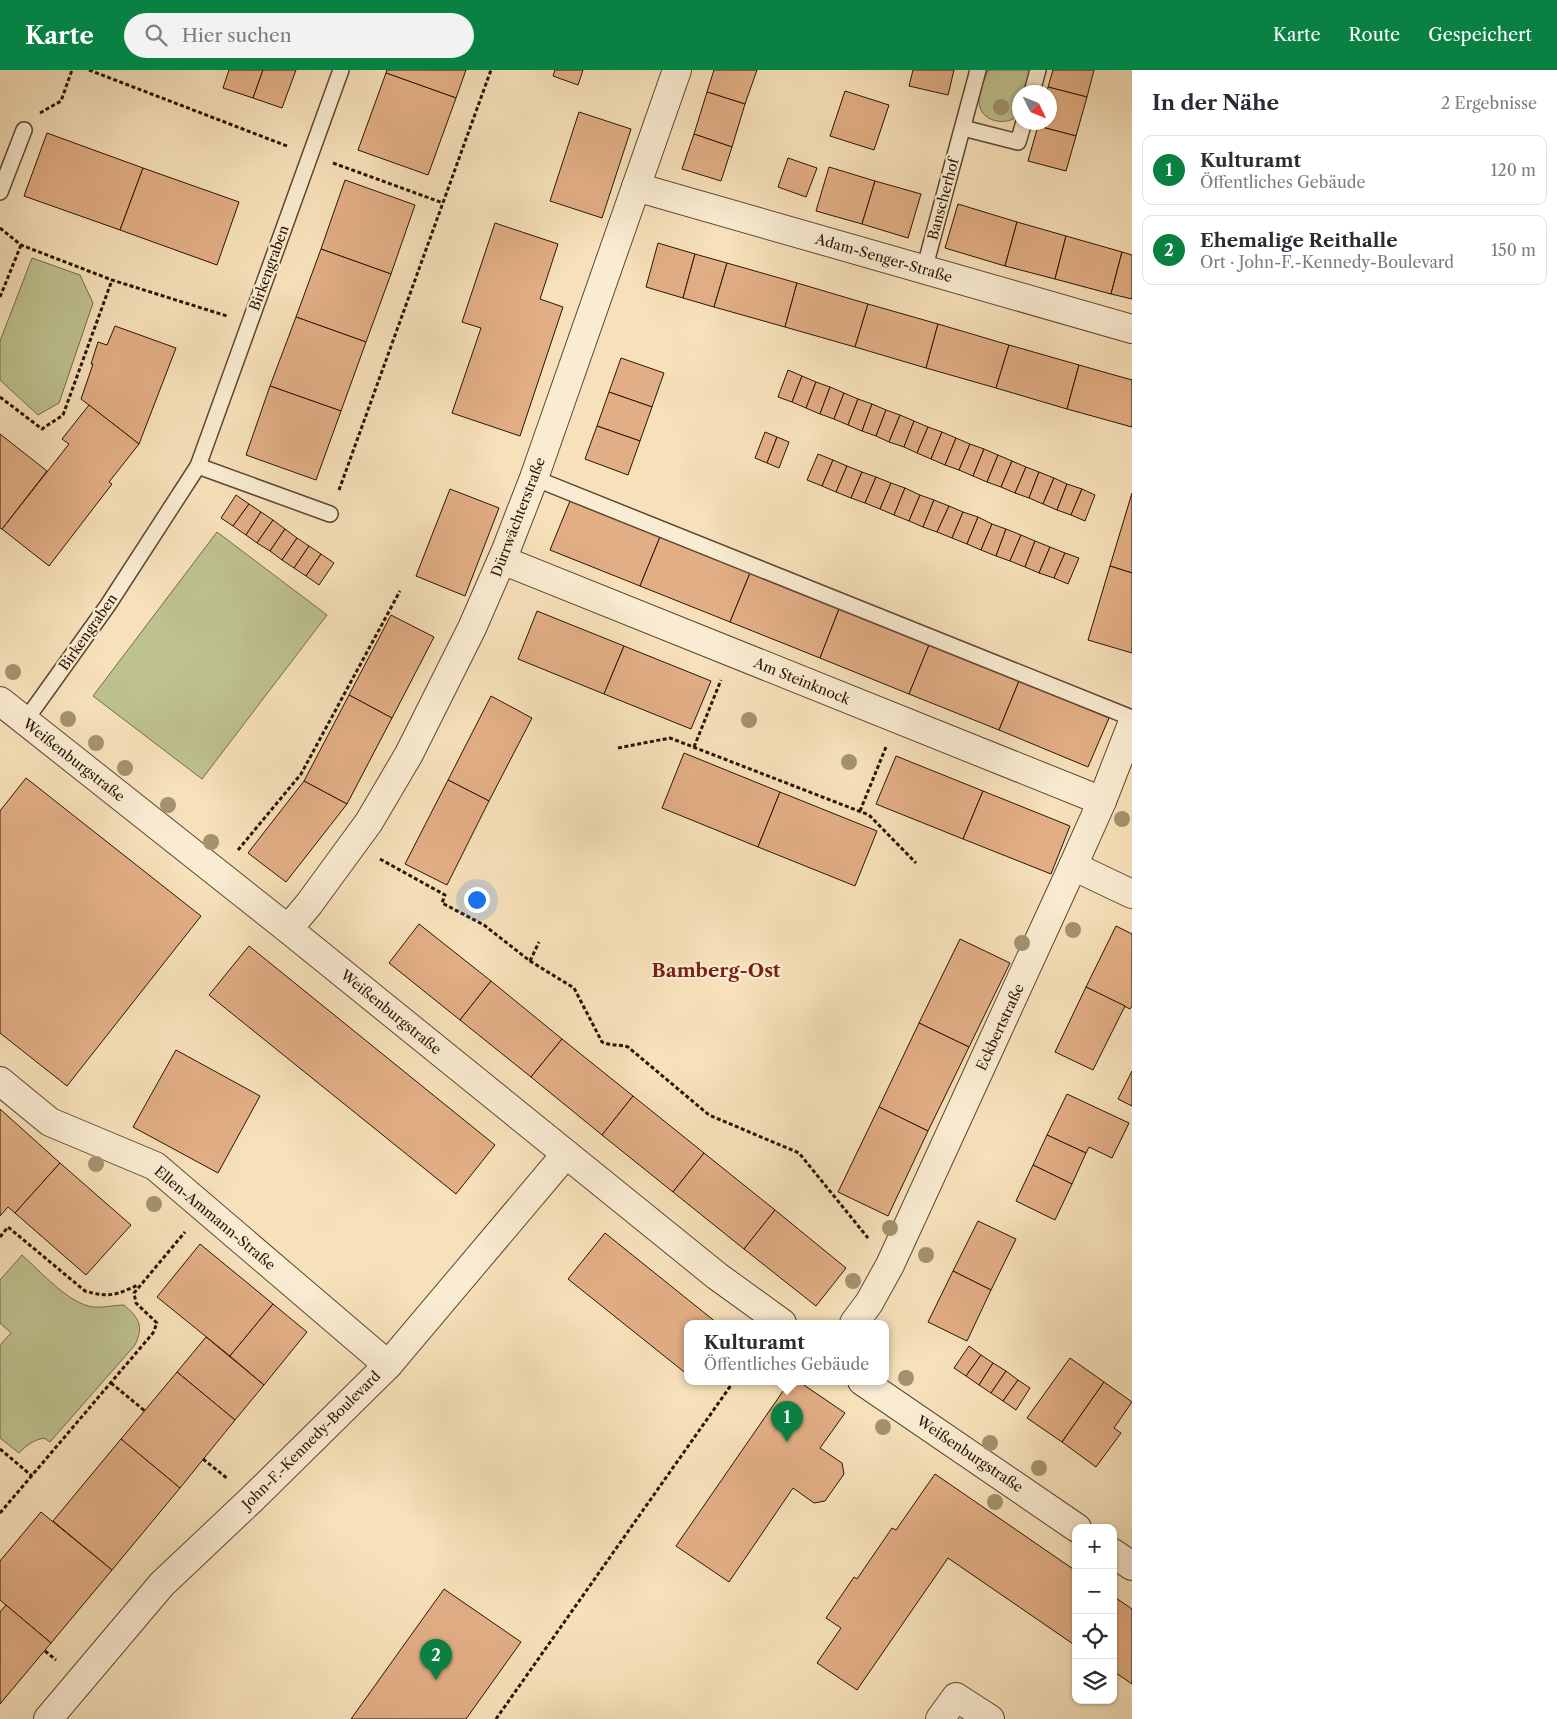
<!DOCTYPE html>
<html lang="de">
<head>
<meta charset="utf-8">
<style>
  body { margin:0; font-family:"Libre Caslon Text",serif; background:#f2f2f3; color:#2b2b33 }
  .controls { position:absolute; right:15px; bottom:15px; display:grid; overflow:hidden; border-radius:10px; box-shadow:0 1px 4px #0004 }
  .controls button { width:45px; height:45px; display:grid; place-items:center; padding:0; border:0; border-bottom:1px solid #e1e1e2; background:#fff; color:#2b2b33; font:25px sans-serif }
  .compass { position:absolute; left:1012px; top:15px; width:45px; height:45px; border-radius:50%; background:#fff; box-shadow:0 1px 4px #0004; rotate:133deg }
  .you { position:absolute; left:476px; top:829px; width:18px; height:18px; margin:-12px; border:4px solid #fff; border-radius:50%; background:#1a73e8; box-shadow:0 0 0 8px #1a73e833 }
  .badge { display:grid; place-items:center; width:32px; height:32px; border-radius:50%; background:#0b8043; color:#fff; font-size:16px; font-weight:700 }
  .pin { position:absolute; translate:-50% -41px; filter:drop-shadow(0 1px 2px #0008) }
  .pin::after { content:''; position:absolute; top:26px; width:18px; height:15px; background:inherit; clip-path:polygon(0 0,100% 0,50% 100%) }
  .popup { position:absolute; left:684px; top:1250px; width:205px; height:65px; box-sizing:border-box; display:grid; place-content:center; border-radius:10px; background:#fff; filter:drop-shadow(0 1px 4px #0005); font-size:16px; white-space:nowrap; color:#7c7c81 }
  .popup b { font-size:19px; color:#2b2b33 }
  .popup::after { content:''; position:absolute; left:50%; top:100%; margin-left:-10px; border:10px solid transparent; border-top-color:#fff }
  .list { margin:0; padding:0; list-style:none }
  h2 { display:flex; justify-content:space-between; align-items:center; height:65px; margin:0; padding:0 20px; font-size:21px }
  h2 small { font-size:16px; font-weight:400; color:#7c7c81 }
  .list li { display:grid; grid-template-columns:32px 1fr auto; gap:15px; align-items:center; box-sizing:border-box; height:70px; margin:0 10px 10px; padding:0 10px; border:1px solid #e1e1e2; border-radius:10px }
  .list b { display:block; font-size:19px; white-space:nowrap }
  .list p { margin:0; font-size:16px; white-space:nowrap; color:#7c7c81 }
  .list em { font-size:16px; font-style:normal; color:#7c7c81 }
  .icon { flex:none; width:28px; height:28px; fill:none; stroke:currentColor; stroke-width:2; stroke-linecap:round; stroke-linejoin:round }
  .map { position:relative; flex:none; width:1132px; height:1649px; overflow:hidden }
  header { display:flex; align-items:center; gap:30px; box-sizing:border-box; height:70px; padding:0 25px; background:#0b8043; color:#fff }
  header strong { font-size:24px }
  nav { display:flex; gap:28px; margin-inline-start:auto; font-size:18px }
  .search { width:350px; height:45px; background:#f2f2f3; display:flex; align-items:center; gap:12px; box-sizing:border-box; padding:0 18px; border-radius:28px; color:#7c7c81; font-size:19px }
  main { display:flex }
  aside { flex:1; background:#fff }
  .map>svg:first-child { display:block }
</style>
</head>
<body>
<header>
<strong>Karte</strong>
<div class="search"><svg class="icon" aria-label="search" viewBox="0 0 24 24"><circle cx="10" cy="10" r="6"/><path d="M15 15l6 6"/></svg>Hier suchen</div>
<nav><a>Karte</a><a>Route</a><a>Gespeichert</a></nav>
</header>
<main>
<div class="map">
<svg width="1132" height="1649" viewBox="0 0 1132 1649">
  <rect width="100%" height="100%" fill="#f7e1ba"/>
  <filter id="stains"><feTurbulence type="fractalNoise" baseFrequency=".004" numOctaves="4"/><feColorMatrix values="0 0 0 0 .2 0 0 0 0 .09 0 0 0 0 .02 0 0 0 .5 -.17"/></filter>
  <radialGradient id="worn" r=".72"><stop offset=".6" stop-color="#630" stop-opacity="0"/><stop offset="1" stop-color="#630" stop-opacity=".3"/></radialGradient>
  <g fill="#bec28f" stroke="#746b48">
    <path d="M988,0H1034L1028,22H1019V45C1006,57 980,52 979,32C979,22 985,9 988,0Z"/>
    <path d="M32,188L80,205L93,233L59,333L38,345L0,310V271Z"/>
    <path d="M217,462L327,545L202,709L93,626Z"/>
    <path d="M22,1185C40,1201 69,1234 93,1237C104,1238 114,1235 124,1235C139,1248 144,1256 135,1275L50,1372L44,1368C33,1370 26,1376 19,1383L0,1368V1275L11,1263L0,1253V1210Z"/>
  </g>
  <g fill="#e2ae85" stroke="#2b1402">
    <path d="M229,0H263L253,28L223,18Z"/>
    <path d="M263,0H296L282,38L253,28Z"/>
    <path d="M387,0H466L456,28L386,3Z"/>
    <path d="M555,0H583L578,15L553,6Z"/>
    <path d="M714,0H757L745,34L707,22Z"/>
    <path d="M913,0H954L948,25L909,16Z"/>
    <path d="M1053,0H1094L1087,27L1048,17Z"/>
    <path d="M386,3L456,28L428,105L358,80Z"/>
    <path d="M1048,17L1087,27L1076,66L1038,56L1039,52H1050V22H1047Z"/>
    <path d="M845,21L889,35L874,80L830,66Z"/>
    <path d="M707,22L745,34L732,77L694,64Z"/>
    <path d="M579,42L631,59L602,148L550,131Z"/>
    <path d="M1038,56L1076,66L1066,101L1028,91Z"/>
    <path d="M47,63L143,98L120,160L24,126Z"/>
    <path d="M694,64L732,77L721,111L682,99Z"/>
    <path d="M788,88L817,98L806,127L778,117Z"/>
    <path d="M829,97L875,111L862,154L816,141Z"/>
    <path d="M143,98L239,132L217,195L120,160Z"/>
    <path d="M345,110L415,135L391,204L321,179Z"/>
    <path d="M875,111L921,124L908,168L862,154Z"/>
    <path d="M958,134L1017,152L1005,196L945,178Z"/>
    <path d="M1017,152L1066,166L1055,209L1005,196Z"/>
    <path d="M495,153L558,174L540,229L563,237L520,366L452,343L481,258L462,252Z"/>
    <path d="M1066,166L1122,182L1111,224L1055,209Z"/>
    <path d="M658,173L695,184L683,228L646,217Z"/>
    <path d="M321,179L391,204L366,272L296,247Z"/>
    <path d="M1122,182L1132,185V229L1111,224Z"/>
    <path d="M695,184L727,193L714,237L683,228Z"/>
    <path d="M727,193L797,213L785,257L714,237Z"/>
    <path d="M797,213L868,234L855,277L785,257Z"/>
    <path d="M868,234L938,254L926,298L855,277Z"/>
    <path d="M296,247L366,272L341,341L270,316Z"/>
    <path d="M938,254L1009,275L996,318L926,298Z"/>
    <path d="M115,256L176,278L139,374L81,329L93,294H91L98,272L107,275Z"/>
    <path d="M1009,275L1079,295L1067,339L996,318Z"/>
    <path d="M621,288L664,303L652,337L609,322Z"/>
    <path d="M1079,295L1132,310V357L1067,339Z"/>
    <path d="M788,300L802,306L792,332L778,327Z"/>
    <path d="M802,306L816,312L806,338L792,332Z"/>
    <path d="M816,312L830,317L820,344L806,338Z"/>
    <path d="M270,316L341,341L316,410L246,385Z"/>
    <path d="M830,317L844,323L834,349L820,344Z"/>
    <path d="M609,322L652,337L640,371L597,356Z"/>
    <path d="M844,323L858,329L848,355L834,349Z"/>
    <path d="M858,329L872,334L862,361L848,355Z"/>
    <path d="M872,334L886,340L876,366L862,361Z"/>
    <path d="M89,335L139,374L109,412L112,414L49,496L2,459L69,374L62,369Z"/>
    <path d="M886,340L900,345L889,372L876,366Z"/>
    <path d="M900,345L914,351L904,377L889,372Z"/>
    <path d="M914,351L928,357L917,383L904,377Z"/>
    <path d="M597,356L640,371L628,405L585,389Z"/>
    <path d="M928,357L942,362L931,389L917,383Z"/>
    <path d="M765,362L777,367L767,393L755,388Z"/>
    <path d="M942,362L956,368L945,395L931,389Z"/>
    <path d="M0,364L47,401L2,459L0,458Z"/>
    <path d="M777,367L789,372L779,398L767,393Z"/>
    <path d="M956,368L970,374L959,400L945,395Z"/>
    <path d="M970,374L984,379L973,406L959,400Z"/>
    <path d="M984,379L998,385L987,412L973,406Z"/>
    <path d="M818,384L833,390L822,416L807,410Z"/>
    <path d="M998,385L1012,391L1001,417L987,412Z"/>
    <path d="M833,390L847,396L836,422L822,416Z"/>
    <path d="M1012,391L1026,397L1015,423L1001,417Z"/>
    <path d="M847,396L862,402L851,428L836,422Z"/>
    <path d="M1026,397L1039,402L1029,428L1015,423Z"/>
    <path d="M862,402L876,407L865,433L851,428Z"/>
    <path d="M1039,402L1054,408L1043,434L1029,428Z"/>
    <path d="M876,407L891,413L880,439L865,433Z"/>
    <path d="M1054,408L1067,414L1057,440L1043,434Z"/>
    <path d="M891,413L905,418L894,445L880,439Z"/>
    <path d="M1067,414L1082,419L1071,445L1057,440Z"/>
    <path d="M905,418L920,425L909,451L894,445Z"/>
    <path d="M450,419L499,438L465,526L416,506Z"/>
    <path d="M1082,419L1095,425L1085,451L1071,445Z"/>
    <path d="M1132,423V503L1110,496Z"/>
    <path d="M236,425L249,434L233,456L221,448Z"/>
    <path d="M920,425L934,430L923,457L909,451Z"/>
    <path d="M934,430L949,436L937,462L923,457Z"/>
    <path d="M570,431L660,467L640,516L550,480Z"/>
    <path d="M249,434L261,442L246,465L233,456Z"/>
    <path d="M949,436L963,442L952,468L937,462Z"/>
    <path d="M261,442L273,450L257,473L246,465Z"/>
    <path d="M963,442L978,447L967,474L952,468Z"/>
    <path d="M978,447L992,454L981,480L967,474Z"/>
    <path d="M273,450L285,459L270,481L257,473Z"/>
    <path d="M992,454L1006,459L996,486L981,480Z"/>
    <path d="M285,459L297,468L282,490L270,481Z"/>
    <path d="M1006,459L1021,465L1010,491L996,486Z"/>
    <path d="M1021,465L1035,471L1025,497L1010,491Z"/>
    <path d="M660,467L750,503L730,552L640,516Z"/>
    <path d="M297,468L309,476L294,498L282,490Z"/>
    <path d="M1035,471L1050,477L1039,503L1025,497Z"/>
    <path d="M309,476L321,484L306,506L294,498Z"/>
    <path d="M1050,477L1065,483L1054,508L1039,503Z"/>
    <path d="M1065,483L1079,488L1068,514L1054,508Z"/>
    <path d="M321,484L334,493L319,515L306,506Z"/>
    <path d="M1110,496L1132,503V583L1088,570Z"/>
    <path d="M750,503L839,539L820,588L730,552Z"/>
    <path d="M839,539L929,575L909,624L820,588Z"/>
    <path d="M537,541L624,576L604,624L518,589Z"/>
    <path d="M391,545L434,567L392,648L349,625Z"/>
    <path d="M929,575L1019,611L999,660L909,624Z"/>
    <path d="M624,576L711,611L691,659L604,624Z"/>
    <path d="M1019,611L1109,648L1088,697L999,660Z"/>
    <path d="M349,625L392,648L347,734L304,711Z"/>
    <path d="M491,626L532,648L489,731L448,710Z"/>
    <path d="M684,683L780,722L758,777L662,738Z"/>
    <path d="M896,686L983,721L963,769L876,734Z"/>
    <path d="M26,708L201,846L67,1016L0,963V741Z"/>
    <path d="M448,710L489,731L447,815L405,794Z"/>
    <path d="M304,711L347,734L286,812L248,783Z"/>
    <path d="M983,721L1070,756L1051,804L963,769Z"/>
    <path d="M780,722L877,761L855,816L758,777Z"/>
    <path d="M419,854L491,911L460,950L389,893Z"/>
    <path d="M1116,856L1132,864V936L1130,939L1086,917Z"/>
    <path d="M960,869L1010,893L969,977L919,953Z"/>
    <path d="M249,876L495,1075L456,1124L209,925Z"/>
    <path d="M491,911L562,969L531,1007L460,950Z"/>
    <path d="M1086,917L1125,936L1093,1000L1055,982Z"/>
    <path d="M919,953L969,977L928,1061L879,1037Z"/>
    <path d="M562,969L633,1026L602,1065L531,1007Z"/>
    <path d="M176,980L260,1026L218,1103L133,1057Z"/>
    <path d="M1132,1001V1036L1118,1029Z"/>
    <path d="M1067,1024L1129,1053L1112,1088L1089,1077L1086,1083L1047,1065Z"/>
    <path d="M633,1026L704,1083L673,1122L602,1065Z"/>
    <path d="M879,1037L928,1061L888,1146L838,1122Z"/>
    <path d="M0,1039L60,1093L15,1143L8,1137L0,1146Z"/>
    <path d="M1047,1065L1086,1083L1072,1114L1033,1095Z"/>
    <path d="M704,1083L775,1140L744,1179L673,1122Z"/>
    <path d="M60,1093L131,1155L86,1205L15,1143Z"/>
    <path d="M1033,1095L1072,1114L1055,1150L1016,1131Z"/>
    <path d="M775,1140L846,1198L816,1236L744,1179Z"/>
    <path d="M978,1151L1016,1169L991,1220L953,1201Z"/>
    <path d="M605,1163L717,1253H688V1305L568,1209Z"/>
    <path d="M200,1174L273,1234L230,1286L157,1227Z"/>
    <path d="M953,1201L991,1220L967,1271L928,1252Z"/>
    <path d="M273,1234L307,1262L264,1315L230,1286Z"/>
    <path d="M206,1267L264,1315L235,1350L177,1302Z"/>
    <path d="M969,1276L981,1285L966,1306L954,1298Z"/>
    <path d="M981,1285L993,1293L979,1315L966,1306Z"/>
    <path d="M1070,1288L1104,1312L1062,1372L1027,1348Z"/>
    <path d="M993,1293L1006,1301L991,1323L979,1315Z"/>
    <path d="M1006,1301L1018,1310L1003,1331L991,1323Z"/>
    <path d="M177,1302L235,1350L180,1418L121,1369Z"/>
    <path d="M1018,1310L1030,1318L1016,1340L1003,1331Z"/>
    <path d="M790,1311H798L845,1343L820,1378L842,1393L844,1404L825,1431L814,1433L793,1418L729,1512L676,1476Z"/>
    <path d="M1104,1312L1132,1332L1114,1358L1121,1363L1096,1397L1062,1372Z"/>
    <path d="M121,1369L180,1418L112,1500L53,1451Z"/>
    <path d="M935,1404L1076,1501V1576L948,1488L857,1620L817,1593L841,1558L826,1548L854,1507L857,1509L892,1458L896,1460Z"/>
    <path d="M41,1442L112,1500L51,1573L0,1530V1491Z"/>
    <path d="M444,1519L521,1572L466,1649H351Z"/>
    <path d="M1113,1526L1132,1539V1614L1113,1601Z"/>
    <path d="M6,1535L51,1573L0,1634V1542Z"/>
  </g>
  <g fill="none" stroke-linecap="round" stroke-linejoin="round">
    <defs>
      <g id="lane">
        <path d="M1032,22L1038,0"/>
        <path d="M963,58L1018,72L1024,52"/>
        <path d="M0,122L24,60"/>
        <path d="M924,200L978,0"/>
        <path d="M198,396L330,444"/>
        <path d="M534,408L1132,648"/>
        <path d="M25,651L108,535L198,396L341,0"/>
      </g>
      <g id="street">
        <path d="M636,117L1132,259"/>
        <path d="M502,490L1102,731"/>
        <path d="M0,631L288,859L717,1206L782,1253"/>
        <path d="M1073,796L1132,824"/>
        <path d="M288,859L309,834L369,752L409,684L472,558L506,480L534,408L677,0"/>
        <path d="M0,1011L50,1052L155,1096L388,1295"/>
        <path d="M854,1253L869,1233L890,1195L1073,796L1102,731L1132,654"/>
        <path d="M862,1311L1077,1458"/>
        <path d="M1113,1483L1132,1496"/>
        <path d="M48,1649L162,1514L252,1429L388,1295L566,1084"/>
        <path d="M940,1649L956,1627L990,1649"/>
      </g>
    </defs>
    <use href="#lane" stroke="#5e4730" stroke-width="18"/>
    <use href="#street" stroke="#5e4730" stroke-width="30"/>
    <g stroke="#2b1402" stroke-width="3" stroke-dasharray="4 2.5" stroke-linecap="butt">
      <path d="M89,0L287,76"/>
      <path d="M40,43L61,31L72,0"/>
      <path d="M333,93L443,133"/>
      <path d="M0,158L21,175L112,210L227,246"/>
      <path d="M0,227L21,175"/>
      <path d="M0,327L42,359L63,345L112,210"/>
      <path d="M339,420L491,0"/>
      <path d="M694,677L721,610"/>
      <path d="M618,678L670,668L869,745L916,793"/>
      <path d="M860,741L886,677"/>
      <path d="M238,780L301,704L400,521"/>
      <path d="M380,789L445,825L442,833L484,855L530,891L574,918L602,972C611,976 619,974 628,977L709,1045L799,1083L868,1168"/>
      <path d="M530,891L539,872"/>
      <path d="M0,1167L8,1157L85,1221C109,1228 116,1225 138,1215"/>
      <path d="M111,1313L145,1341"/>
      <path d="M0,1379L32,1406"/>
      <path d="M203,1389L228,1409"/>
      <path d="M0,1443L153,1263L157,1253L136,1233L134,1223L185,1162"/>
      <path d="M45,1581L56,1590"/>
      <path d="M496,1649L734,1311"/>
    </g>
    <use href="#lane" stroke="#faecd2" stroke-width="15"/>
    <use href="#street" stroke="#faecd2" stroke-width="28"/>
  </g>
  <g fill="#a39270">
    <circle cx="1001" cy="37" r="8"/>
    <circle cx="13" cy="602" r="8"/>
    <circle cx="68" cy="649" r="8"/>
    <circle cx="749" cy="650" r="8"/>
    <circle cx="96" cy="673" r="8"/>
    <circle cx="849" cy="692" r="8"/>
    <circle cx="125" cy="698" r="8"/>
    <circle cx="168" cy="735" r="8"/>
    <circle cx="1122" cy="749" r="8"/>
    <circle cx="211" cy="772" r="8"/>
    <circle cx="1073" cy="860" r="8"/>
    <circle cx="1022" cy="873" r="8"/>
    <circle cx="96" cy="1094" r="8"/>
    <circle cx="154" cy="1134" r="8"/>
    <circle cx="890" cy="1158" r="8"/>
    <circle cx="926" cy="1185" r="8"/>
    <circle cx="853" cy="1211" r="8"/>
    <circle cx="906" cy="1308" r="8"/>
    <circle cx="883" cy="1357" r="8"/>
    <circle cx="990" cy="1373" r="8"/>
    <circle cx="1039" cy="1398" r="8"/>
    <circle cx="995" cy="1432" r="8"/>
  </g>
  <g text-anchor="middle" stroke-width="4.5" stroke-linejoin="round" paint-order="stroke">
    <g font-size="14" fill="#2b1402" stroke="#faecd2">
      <text transform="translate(943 129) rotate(-75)" y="5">Banscherhof</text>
      <text transform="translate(884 188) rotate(16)" y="5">Adam-Senger-Straße</text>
      <text transform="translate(269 198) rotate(-70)" y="5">Birkengraben</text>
      <text transform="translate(518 447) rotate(-69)" y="5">Dürrwächterstraße</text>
      <text transform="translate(88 562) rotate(-55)" y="5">Birkengraben</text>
      <text transform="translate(802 611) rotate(22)" y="5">Am Steinknock</text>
      <text transform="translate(74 690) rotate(38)" y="5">Weißenburgstraße</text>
      <text transform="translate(391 942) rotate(39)" y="5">Weißenburgstraße</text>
      <text transform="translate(1000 957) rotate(-65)" y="5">Eckbertstraße</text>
      <text transform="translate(215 1148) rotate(40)" y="5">Ellen-Ammann-Straße</text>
      <text transform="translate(311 1370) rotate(-45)" y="5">John-F.-Kennedy-Boulevard</text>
      <text transform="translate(970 1384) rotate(34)" y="5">Weißenburgstraße</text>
    </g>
    <g font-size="19" font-weight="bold" fill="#7a1f14" stroke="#faecd2">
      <text x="716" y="907">Bamberg-Ost</text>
    </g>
  </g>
  <rect width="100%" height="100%" filter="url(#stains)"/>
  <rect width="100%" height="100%" fill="url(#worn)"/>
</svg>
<div class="controls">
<button>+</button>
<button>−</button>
<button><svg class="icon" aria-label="locate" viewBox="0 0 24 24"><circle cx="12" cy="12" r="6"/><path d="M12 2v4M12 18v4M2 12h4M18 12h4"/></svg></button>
<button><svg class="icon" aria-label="layers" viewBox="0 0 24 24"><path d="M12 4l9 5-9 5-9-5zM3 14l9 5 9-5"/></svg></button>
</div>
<svg class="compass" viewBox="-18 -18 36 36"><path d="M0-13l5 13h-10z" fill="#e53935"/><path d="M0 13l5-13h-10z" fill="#7c7c81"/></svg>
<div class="you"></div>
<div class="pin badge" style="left:787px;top:1372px">1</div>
<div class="popup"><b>Kulturamt</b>Öffentliches Gebäude</div>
<div class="pin badge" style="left:436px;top:1610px">2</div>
</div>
<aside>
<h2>In der Nähe<small>2 Ergebnisse</small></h2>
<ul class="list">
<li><span class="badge">1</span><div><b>Kulturamt</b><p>Öffentliches Gebäude</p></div><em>120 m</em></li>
<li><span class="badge">2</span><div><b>Ehemalige Reithalle</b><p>Ort · John-F.-Kennedy-Boulevard</p></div><em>150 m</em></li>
</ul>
</aside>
</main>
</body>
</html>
